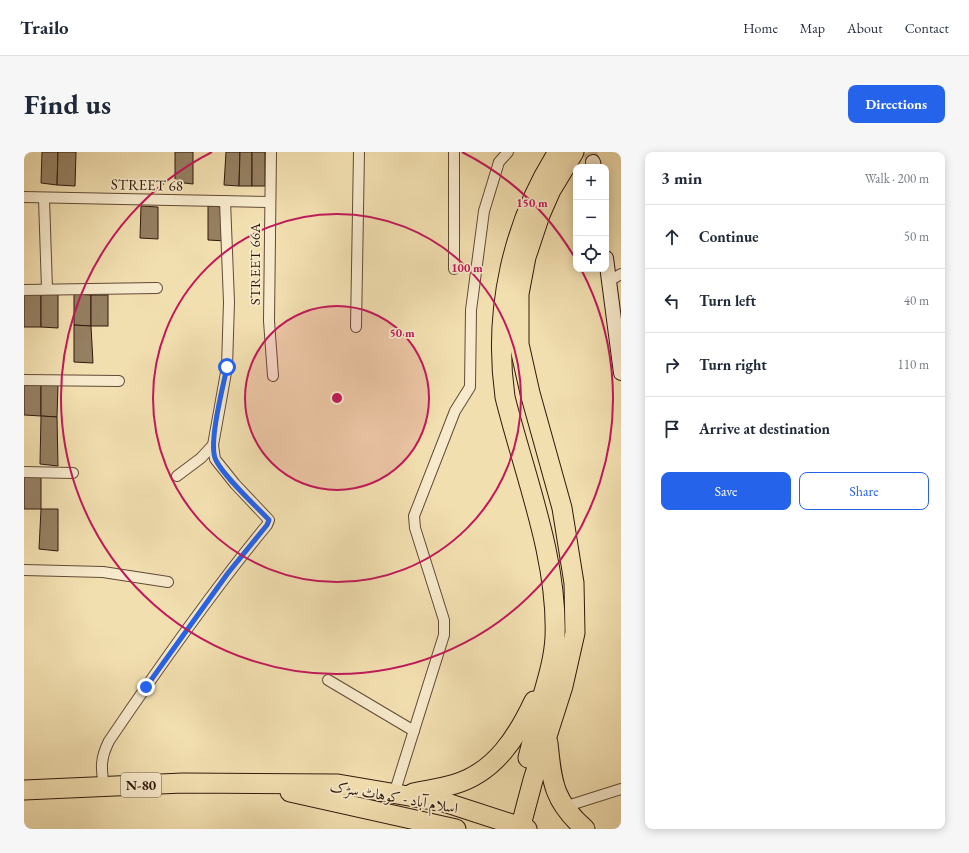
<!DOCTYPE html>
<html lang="en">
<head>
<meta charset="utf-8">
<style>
  body { margin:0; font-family:"EB Garamond",Amiri,serif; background:#f6f6f7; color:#1f2937 }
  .controls { position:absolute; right:12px; top:12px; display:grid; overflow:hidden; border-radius:8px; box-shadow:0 2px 10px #0003 }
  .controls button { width:36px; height:36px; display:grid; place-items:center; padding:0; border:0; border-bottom:1px solid #e0e1e3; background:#fff; color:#1f2937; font:20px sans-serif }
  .stop { position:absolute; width:12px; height:12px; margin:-9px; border:3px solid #2563eb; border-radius:50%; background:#fff }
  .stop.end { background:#2563eb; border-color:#fff; box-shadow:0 1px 4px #0008 }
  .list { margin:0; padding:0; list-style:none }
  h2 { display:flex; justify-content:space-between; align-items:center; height:52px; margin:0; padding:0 16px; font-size:17px }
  h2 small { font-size:13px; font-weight:400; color:#747a83 }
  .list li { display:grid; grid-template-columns:26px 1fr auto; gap:12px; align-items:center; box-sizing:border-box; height:64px; padding:0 16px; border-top:1px solid #e0e1e3 }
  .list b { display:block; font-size:15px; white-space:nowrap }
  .list em { font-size:13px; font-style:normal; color:#747a83 }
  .actions { display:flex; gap:8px; padding:12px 16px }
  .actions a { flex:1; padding:9px 0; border:1px solid #2563eb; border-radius:8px; text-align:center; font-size:14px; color:#2563eb }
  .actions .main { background:#2563eb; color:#fff }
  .icon { flex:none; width:22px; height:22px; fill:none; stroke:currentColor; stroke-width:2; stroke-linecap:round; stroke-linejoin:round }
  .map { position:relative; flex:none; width:597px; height:677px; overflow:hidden; border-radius:8px }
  header { display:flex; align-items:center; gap:24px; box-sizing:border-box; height:56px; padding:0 20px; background:#fff; border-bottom:1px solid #e0e1e3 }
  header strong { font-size:19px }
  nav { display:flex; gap:22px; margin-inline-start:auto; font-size:14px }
  .intro { display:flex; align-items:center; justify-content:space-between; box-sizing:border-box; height:96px; padding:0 24px }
  h1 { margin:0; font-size:28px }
  .button { padding:10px 18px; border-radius:8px; background:#2563eb; color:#fff; font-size:14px; font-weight:700 }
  main { display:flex; gap:24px; padding:0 24px }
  aside { flex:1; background:#fff; border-radius:8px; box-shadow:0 2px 10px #0003 }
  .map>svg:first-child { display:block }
</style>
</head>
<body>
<header>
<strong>Trailo</strong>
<nav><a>Home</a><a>Map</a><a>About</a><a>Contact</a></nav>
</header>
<div class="intro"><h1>Find us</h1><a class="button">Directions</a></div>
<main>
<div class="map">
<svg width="597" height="677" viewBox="0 0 597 677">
  <rect width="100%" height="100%" fill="#f2dfb0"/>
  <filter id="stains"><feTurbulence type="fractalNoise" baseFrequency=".005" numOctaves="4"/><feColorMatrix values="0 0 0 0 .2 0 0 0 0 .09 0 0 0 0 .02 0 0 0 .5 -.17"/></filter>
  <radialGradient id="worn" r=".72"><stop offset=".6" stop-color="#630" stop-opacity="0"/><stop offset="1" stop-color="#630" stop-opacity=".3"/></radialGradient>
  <g fill="#958062" stroke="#31190d">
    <path d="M18,0H34L33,33L17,31Z"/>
    <path d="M34,0H52L51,34L33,33Z"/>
    <path d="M151,0H169V32L151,30Z"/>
    <path d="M202,0H216L215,34L200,33Z"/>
    <path d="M216,0H228V34H215Z"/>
    <rect x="228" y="0" width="13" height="34"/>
    <path d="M117,54L134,55V87L116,86Z"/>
    <path d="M184,54L201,55L202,89L184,88Z"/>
    <rect x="0" y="142" width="17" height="33"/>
    <path d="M17,142H34V176L17,175Z"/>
    <path d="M50,142L67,143V174L50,173Z"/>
    <rect x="67" y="143" width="17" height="31"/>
    <path d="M50,173L67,174L69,211L50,210Z"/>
    <path d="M0,232H17V264L0,263Z"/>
    <path d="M17,232L34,233L33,265L17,264Z"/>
    <path d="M17,264L33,265L34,314L16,312Z"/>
    <path d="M0,322L17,323V357H0Z"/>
    <path d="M17,357H34V399L15,397Z"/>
  </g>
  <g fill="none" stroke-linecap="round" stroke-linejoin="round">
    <path stroke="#cbb78f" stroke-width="14" stroke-dasharray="14 7" stroke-linecap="butt" d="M566,0L569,10"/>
    <defs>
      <g id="street">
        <path d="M247,0L245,169L249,224"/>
        <path d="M430,0V117"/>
        <path d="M0,45L246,50"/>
        <path d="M20,47L23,137"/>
        <path d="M585,129L597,122"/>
        <path d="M0,138L133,136"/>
        <path d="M332,175L335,0"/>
        <path d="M0,228L95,229"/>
        <path d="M0,320L49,321"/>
        <path d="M153,324L177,306L189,293L203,215L205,150L201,49"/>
        <path d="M0,418L79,420L144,430"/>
        <path d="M304,528L390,579"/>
        <path d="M80,635C77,616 76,607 85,589C135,515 186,442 243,373L245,368L211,332L191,307L189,293"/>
        <path d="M370,642L420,483V468L391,376L390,364L431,259L446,235L447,158L460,59L475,10L484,0"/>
        <path d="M540,655L597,637"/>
      </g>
      <g id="secondary">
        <path d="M569,10L570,15"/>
        <path d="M582,106L597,221"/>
      </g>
      <g id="highway">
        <path d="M524,591C528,630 529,649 561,677"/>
        <path d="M504,606C509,587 513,569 517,550C523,529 530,507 531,485C534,406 500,322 481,245C469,160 488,72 534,0"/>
        <path d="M0,638L159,631L314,632L420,650L503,677"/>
        <path d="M266,640L432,677"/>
        <path d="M389,641C403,638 418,636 431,632C471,620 493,585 510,549"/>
        <path d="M496,677L509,628L539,534L551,481L550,431L538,356L506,241L495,192V142L502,105L516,63L527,38L550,0"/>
      </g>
    </defs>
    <use href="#street" stroke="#614a36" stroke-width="12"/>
    <use href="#secondary" stroke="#31190d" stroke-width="16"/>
    <use href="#highway" stroke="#31190d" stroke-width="21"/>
    <use href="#street" stroke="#f7eacc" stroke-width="10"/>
    <use href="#secondary" stroke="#f7eacc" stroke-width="14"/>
    <use href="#highway" stroke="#f2dfb0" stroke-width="19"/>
  </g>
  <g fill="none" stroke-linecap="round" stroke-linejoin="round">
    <path stroke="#2563eb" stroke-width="5" d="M122,535L204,421L243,373L245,368C233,355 196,321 191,306C185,288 199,235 203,215"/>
  </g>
  <circle cx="313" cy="246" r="92" fill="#c2185b" fill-opacity=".12"/>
  <g fill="none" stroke="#c2185b" stroke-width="2">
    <circle cx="313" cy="246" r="92"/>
    <circle cx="313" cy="246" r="184"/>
    <path d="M438 0A276 276 0 0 1 551 106M558 119A276 276 0 1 1 188 0"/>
  </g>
  <g text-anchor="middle" stroke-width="3.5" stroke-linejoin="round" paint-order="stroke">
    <rect fill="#f7eacc" stroke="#6c5846" stroke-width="1" x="97" y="621" width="40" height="24" rx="3"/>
    <g font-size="14" font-weight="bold" fill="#31190d">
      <text x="117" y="638">N-80</text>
    </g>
    <g font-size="15" fill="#31190d" stroke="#f7eacc">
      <text transform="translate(123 33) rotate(1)" y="5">STREET 68</text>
      <text transform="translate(231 112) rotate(-90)" y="5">STREET 66A</text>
      <text transform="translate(370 645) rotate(10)" y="5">اسلام آباد - کوہاٹ سڑک</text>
    </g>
  </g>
  <circle cx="313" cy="246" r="6" fill="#c2185b" stroke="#f7eacc" stroke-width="2"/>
  <g font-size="12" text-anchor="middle" font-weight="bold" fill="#c2185b" stroke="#f7eacc" stroke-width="3.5" stroke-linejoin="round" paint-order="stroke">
    <text x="508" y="55">150 m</text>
    <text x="443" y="120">100 m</text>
    <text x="378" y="185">50 m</text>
  </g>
  <rect width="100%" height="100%" filter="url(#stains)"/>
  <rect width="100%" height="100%" fill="url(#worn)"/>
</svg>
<div class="controls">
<button>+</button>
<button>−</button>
<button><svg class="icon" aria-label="locate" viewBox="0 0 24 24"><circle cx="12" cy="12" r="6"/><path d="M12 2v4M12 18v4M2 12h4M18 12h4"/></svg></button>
</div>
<div class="stop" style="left:203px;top:215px"></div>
<div class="stop end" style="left:122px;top:535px"></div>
</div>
<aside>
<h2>3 min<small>Walk · 200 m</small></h2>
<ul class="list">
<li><svg class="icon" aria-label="ahead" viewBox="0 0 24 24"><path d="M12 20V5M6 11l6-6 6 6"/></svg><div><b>Continue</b></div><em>50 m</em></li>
<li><svg class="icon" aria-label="left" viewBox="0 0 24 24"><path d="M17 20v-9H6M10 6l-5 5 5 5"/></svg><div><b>Turn left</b></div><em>40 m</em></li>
<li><svg class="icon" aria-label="right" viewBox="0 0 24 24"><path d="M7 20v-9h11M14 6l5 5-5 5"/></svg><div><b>Turn right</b></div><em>110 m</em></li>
<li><svg class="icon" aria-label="arrive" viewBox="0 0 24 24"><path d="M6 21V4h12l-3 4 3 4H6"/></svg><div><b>Arrive at destination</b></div></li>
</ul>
<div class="actions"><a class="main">Save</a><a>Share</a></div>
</aside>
</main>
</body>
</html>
